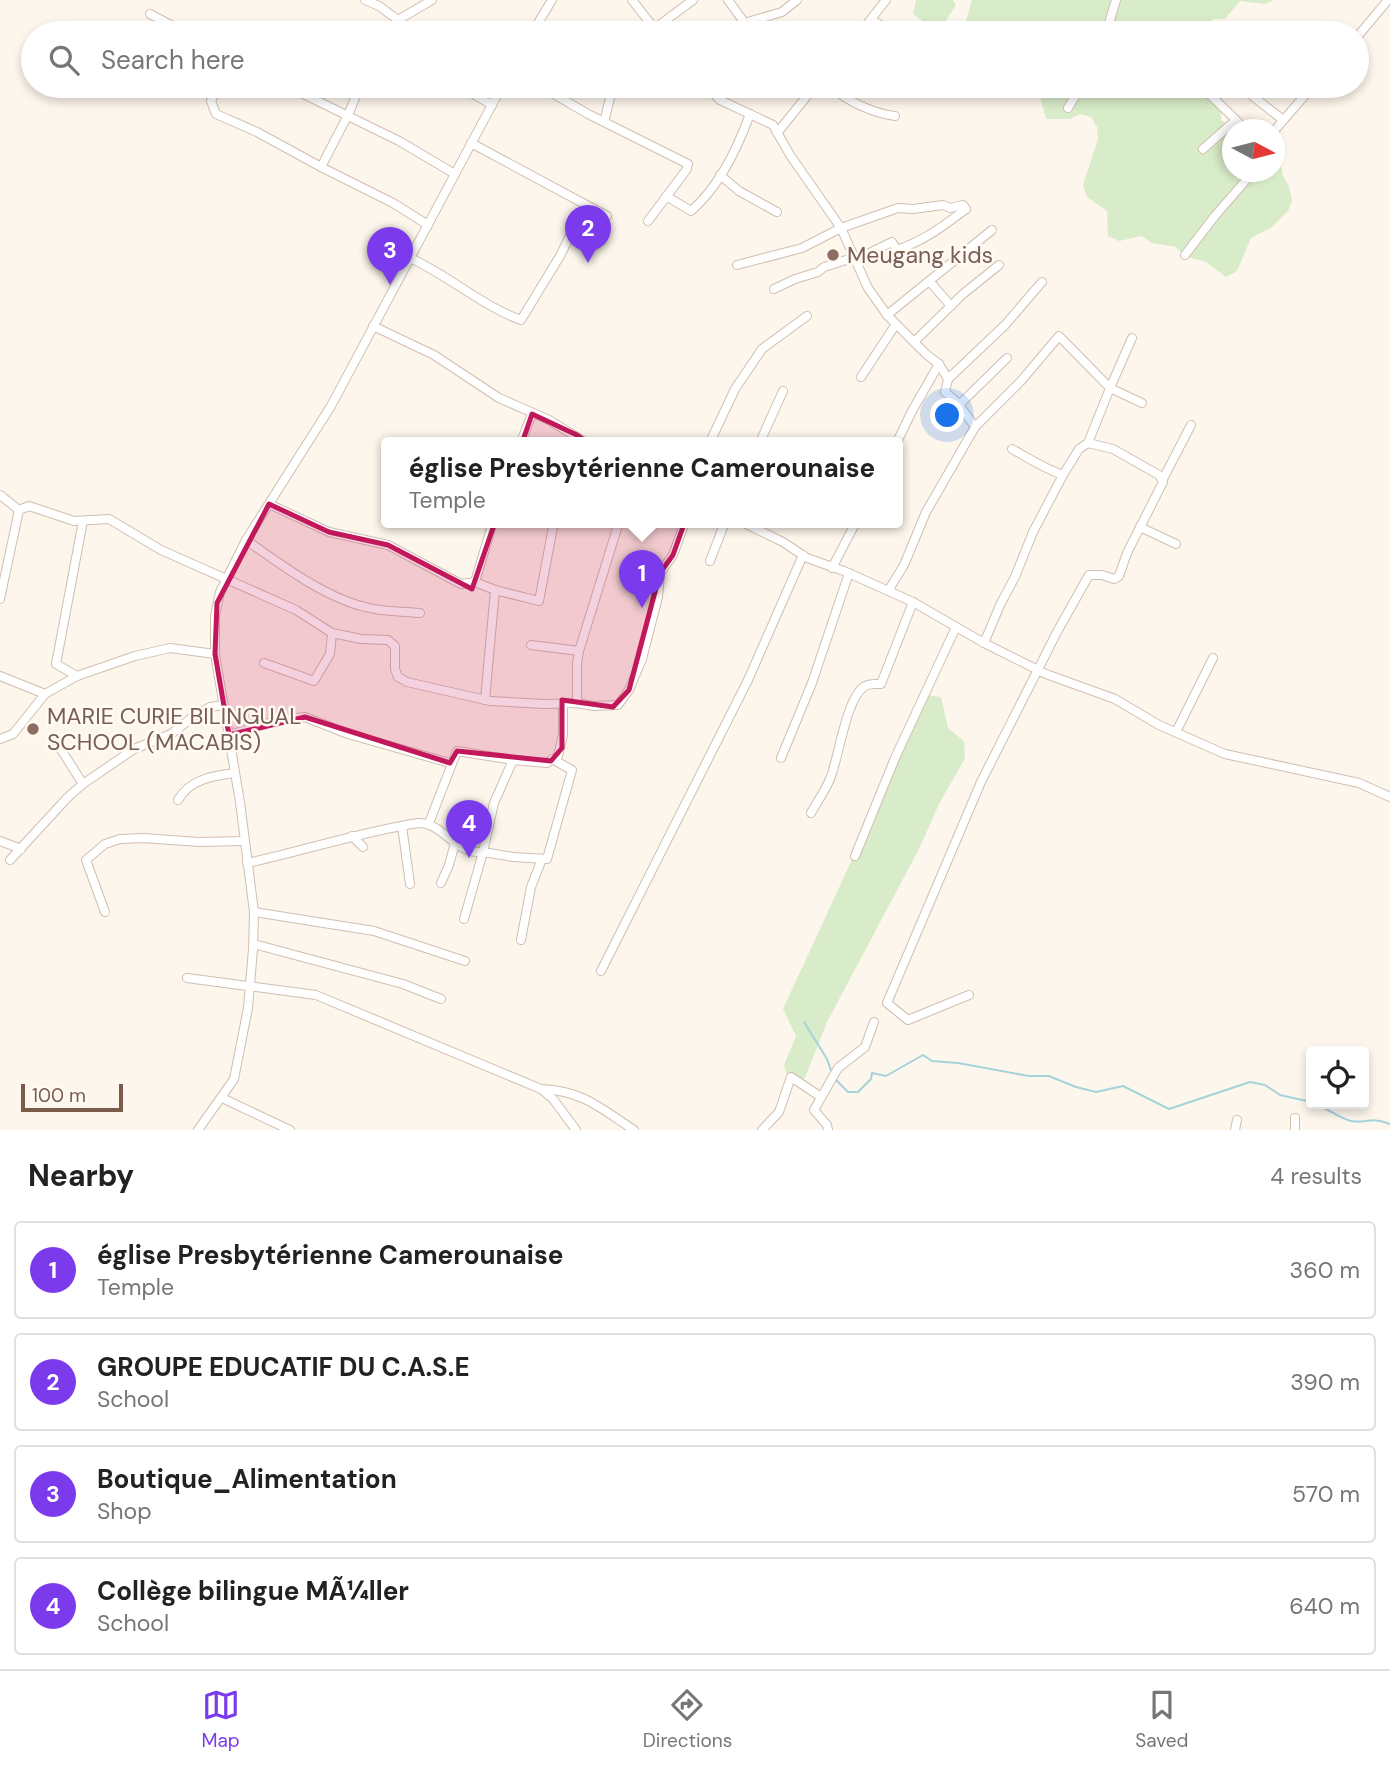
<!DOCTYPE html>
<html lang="en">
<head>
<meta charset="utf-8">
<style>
  body { margin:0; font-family:"DM Sans",sans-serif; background:#f2f2f2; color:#222 }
  .controls { position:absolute; right:21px; bottom:21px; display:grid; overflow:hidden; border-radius:7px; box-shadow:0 4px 10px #0003 }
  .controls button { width:63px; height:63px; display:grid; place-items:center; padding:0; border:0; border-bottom:2px solid #e0e0e0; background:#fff; color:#222; font:35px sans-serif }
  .compass { position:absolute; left:1222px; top:119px; width:63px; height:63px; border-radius:50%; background:#fff; box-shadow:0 4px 10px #0003; rotate:97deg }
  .scale { position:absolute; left:21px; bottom:18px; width:102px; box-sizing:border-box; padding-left:7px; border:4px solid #7a5c4d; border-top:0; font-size:19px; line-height:24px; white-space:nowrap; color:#7a5c4d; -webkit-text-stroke:5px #fffaf3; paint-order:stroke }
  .you { position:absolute; left:948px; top:416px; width:24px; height:24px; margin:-18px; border:5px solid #fff; border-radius:50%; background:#1a73e8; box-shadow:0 0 0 10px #1a73e833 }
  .badge { display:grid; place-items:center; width:46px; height:46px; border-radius:50%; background:#7c3aed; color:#fff; font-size:23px; font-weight:700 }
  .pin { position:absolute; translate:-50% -58px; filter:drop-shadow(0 2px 4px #0008) }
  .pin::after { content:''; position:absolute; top:37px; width:24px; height:21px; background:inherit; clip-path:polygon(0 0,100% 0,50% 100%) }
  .popup { position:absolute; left:381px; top:437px; width:522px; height:91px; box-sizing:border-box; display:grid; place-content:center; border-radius:7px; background:#fff; filter:drop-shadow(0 2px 5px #0005); font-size:23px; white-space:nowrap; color:#767676 }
  .popup b { font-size:26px; color:#222 }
  .popup::after { content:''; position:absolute; left:50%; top:100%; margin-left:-14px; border:14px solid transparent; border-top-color:#fff }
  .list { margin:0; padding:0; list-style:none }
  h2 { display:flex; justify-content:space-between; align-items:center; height:91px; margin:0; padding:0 28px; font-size:30px }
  h2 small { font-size:23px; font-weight:400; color:#767676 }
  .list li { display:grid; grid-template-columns:46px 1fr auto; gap:21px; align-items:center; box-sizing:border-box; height:98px; margin:0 14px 14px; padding:0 14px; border:2px solid #e0e0e0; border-radius:7px }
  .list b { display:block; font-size:26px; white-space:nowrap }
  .list p { margin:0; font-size:23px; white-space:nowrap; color:#767676 }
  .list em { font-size:23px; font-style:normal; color:#767676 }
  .icon { flex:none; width:38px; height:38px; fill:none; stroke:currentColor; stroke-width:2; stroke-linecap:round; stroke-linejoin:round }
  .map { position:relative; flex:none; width:1390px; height:1130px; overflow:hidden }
  .search { position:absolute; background:#fff; box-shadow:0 4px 10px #0003; left:21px; right:21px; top:21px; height:77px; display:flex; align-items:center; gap:18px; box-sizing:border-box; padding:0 24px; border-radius:38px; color:#767676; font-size:26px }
  .sheet { height:539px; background:#fff }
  nav { display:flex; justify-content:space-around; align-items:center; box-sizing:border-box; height:98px; border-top:2px solid #e0e0e0; background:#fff; font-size:19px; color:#767676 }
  nav a { display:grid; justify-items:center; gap:4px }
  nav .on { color:#7c3aed }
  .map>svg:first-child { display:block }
</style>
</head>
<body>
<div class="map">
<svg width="1390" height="1130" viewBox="0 0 1390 1130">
  <rect width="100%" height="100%" fill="#fdf6ec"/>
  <g fill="#d8ecc9">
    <path d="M916,0H953L956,5L943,25L932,28L913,14Z"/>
    <path d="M972,0H1274L1265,4L1240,1L1225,19H1213L1200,33H958L966,21Z"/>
    <path d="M1037,86H1220L1223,89L1221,120L1233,129L1232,172H1274L1275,149L1277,148L1283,176L1289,186L1292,201L1288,211L1272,227L1251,238L1237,271L1226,277L1206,262L1184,256L1176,247L1152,243L1142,236L1119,241L1108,236L1107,211L1087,197L1083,185L1098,139L1097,127L1091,117L1080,114L1070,119H1046Z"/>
    <path d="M928,695L941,697L948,728L964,741L965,758L939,804L919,849L827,1022L803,1083L787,1075L784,1065L796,1036L783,1009Z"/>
  </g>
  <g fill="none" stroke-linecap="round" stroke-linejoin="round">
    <g stroke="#a5d3da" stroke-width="2">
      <path d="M804,1022L827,1059L832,1073"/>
      <path d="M836,1080L848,1092H858L871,1079L872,1073L886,1076L923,1055L932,1061L958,1063L1029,1076H1049L1076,1087L1096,1092L1123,1086L1169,1109L1250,1082L1265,1085L1280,1095L1311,1102"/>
      <path d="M1316,1104C1326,1108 1341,1119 1351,1121C1367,1124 1370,1116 1390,1124"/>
    </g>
    <defs>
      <g id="minor">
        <path d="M365,0L379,6L398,20"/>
        <path d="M632,0L658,33"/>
        <path d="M728,0L752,33"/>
        <path d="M150,14L186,33"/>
        <path d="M872,20L894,33"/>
        <path d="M744,23L782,12L797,0"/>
        <path d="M654,29L693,0"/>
        <path d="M389,33L398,20L432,0"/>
        <path d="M532,33L552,0"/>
        <path d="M860,33L886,0"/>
        <path d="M1106,33L1116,0"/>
        <path d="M1357,37L1388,0"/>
        <path d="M218,86L211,101L216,114L257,132L321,167L348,115L360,86"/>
        <path d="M287,86L399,141L455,174"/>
        <path d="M460,86L492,105"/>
        <path d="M540,86L588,114L688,164L687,169L648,221"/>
        <path d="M706,86L720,100L773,125L790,155L841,228L868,288L887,315L926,354L939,364L948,379L945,392L957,402L975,427"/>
        <path d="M830,86C847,101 872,113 895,116"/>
        <path d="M1201,86L1236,120"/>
        <path d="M1240,86L1283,120"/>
        <path d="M1068,108L1081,86"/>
        <path d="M604,122L613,86"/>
        <path d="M1274,131L1313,86"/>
        <path d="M777,133L815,86"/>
        <path d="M471,143L607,216"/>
        <path d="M1203,149L1236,120L1245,130"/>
        <path d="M321,167L393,203L428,225"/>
        <path d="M720,175L739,191L777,212"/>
        <path d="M666,196L691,211C719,187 738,147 750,114"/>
        <path d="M1185,255L1214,217L1253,172"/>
        <path d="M410,258C448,275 482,306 521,320L560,256L585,205"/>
        <path d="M737,265L802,248L841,228L898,208L913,209L943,205L950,208L963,205L966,209"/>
        <path d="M930,282L951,306"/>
        <path d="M774,289L795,279L818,272L824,267L846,260H855L892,242L897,250C925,240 942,227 966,209"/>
        <path d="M887,315L992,230"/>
        <path d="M373,326L434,355L499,398L549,420L585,442"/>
        <path d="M914,342L963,294L999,265"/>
        <path d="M861,377L896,324"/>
        <path d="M948,379L1005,325L1042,282"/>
        <path d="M959,405L1007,358"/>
        <path d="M521,442L532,414"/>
        <path d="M710,442L735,389L762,349L807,316"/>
        <path d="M760,442L783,391"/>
        <path d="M897,442L912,411L939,364"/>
        <path d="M1012,449C1030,459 1043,468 1063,475"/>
        <path d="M1163,479L1191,425"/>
        <path d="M0,495L19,510"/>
        <path d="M269,504L329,532L388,545L461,584L475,582L493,522"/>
        <path d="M742,522L783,542L807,558L844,571L913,602L984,643L1046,674L1115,699L1159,725L1225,754L1359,783L1390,797"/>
        <path d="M1140,527L1176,544"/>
        <path d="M246,540C280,564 324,597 365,607C382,612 402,611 420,613"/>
        <path d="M710,561L725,522"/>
        <path d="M832,568L856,522"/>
        <path d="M475,582L495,590L485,700"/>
        <path d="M495,590L539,601L554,522"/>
        <path d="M888,591L904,565L926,512L975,427L1021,381L1059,336L1110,388L1132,338"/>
        <path d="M0,599L19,510L29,506L74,521L109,519L161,550L296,610L332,633L361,639L388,640L395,646V669L398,677L407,682L490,701L544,704L577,703L594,706L618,705L629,690L642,659L658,597L660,573L673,555L685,522"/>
        <path d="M984,643L1001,603L1015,577L1033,532L1063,475L1079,449L1088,443L1110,388L1142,403"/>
        <path d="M531,645L579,651L577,664V703"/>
        <path d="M579,651L619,522"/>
        <path d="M264,663L314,681L330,654L332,633"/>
        <path d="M0,676L45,694"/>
        <path d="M77,676L56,664L83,521"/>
        <path d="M1176,732L1213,658"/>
        <path d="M229,735L279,720L305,717L348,734L450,763"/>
        <path d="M0,739L13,734L45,694L77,676L135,656L170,648L215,654"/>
        <path d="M55,740L83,784"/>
        <path d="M781,758L812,683L849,573"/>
        <path d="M178,800C190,779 213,776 235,773"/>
        <path d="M811,813C817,802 825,791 830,779C839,758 846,697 865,686C870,683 876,684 881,684L913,602"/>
        <path d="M429,823L457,751L513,760"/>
        <path d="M402,826L410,884"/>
        <path d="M352,836L363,847"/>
        <path d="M0,841L21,849"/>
        <path d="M855,856L895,758L956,627"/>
        <path d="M10,860L68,797L83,784L134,749L171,734L194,716L210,707L224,705"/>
        <path d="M247,863C304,851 360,832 418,823C445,823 454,855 483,852L494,803L513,760L547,763L558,756L563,735V704"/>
        <path d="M441,883L449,865L455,843"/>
        <path d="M105,912L86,860L105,844L120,839L143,838L199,842L245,841"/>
        <path d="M254,912L374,931L465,961"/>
        <path d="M464,919L483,852L513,857L547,859L572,770L552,759"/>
        <path d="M521,940L531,887L542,859"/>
        <path d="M254,944L403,984L441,999"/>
        <path d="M601,971L748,680L803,555"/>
        <path d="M187,978L316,995L541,1089L553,1099L576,1130"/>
        <path d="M969,995L908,1020L887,1003L981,782L1057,632L1089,575H1102L1114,579L1119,576L1127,553L1163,482L1159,475L1113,449L1088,443"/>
        <path d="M541,1089C584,1091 600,1108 634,1130"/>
        <path d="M222,1098L290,1130"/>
        <path d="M1295,1118V1130"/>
        <path d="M198,1130L234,1079L248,1008L253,949L254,912L240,802L215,654V616L220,592L246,540L331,406L502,86"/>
        <path d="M762,1130L779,1112L791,1077L821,1097"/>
        <path d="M828,1130L827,1125L814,1110L838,1068L865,1047L874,1022"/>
        <path d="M1235,1130L1237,1120"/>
      </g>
    </defs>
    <use href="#minor" stroke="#d1beb0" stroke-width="10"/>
    <use href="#minor" stroke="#fff" stroke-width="8"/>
  </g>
  <path fill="#c2185b" fill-opacity="0.2" stroke="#c2185b" stroke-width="5" stroke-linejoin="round" d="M532,414L577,435L632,474L693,499L673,555L660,573L629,690L613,707L562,700V748L551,761L457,751L450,763L305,717L229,735L215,654L217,603L269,504L329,532L388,545L472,589Z"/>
  <g fill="#8d6e63" stroke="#fffaf3" stroke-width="2.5">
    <circle cx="833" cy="255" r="7"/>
    <circle cx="33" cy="729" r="7"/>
  </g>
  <g text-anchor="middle" stroke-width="5" stroke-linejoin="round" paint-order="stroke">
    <g font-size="23" fill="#785e54" stroke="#fffaf3" text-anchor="start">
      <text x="847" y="263">Meugang kids</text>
      <text x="47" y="724">MARIE CURIE BILINGUAL<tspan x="47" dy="26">SCHOOL (MACABIS)</tspan></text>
    </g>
  </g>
</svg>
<div class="controls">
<button><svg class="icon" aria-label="locate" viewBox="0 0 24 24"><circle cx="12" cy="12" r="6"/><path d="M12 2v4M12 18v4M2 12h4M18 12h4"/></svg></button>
</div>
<svg class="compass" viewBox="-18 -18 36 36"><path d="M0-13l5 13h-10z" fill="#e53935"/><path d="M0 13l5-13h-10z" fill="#767676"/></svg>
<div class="scale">100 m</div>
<div class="you"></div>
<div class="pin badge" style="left:642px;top:608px">1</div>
<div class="popup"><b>église Presbytérienne Camerounaise</b>Temple</div>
<div class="pin badge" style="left:588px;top:263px">2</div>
<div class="pin badge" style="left:390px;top:285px">3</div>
<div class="pin badge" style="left:469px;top:858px">4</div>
<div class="search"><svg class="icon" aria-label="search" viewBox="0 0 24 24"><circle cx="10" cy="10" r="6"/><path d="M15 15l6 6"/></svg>Search here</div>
</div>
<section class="sheet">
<h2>Nearby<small>4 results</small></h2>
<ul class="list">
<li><span class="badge">1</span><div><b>église Presbytérienne Camerounaise</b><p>Temple</p></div><em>360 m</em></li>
<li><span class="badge">2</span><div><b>GROUPE EDUCATIF DU C.A.S.E</b><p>School</p></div><em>390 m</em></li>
<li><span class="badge">3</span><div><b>Boutique_Alimentation</b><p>Shop</p></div><em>570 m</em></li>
<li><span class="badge">4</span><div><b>Collège bilingue MÃ¼ller</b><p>School</p></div><em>640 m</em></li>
</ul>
</section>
<nav>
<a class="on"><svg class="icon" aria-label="map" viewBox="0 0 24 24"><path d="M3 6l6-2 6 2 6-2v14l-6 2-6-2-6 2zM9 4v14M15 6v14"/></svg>Map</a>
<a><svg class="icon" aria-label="directions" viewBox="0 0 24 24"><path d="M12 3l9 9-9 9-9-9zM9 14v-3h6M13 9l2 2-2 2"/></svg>Directions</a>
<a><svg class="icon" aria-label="saved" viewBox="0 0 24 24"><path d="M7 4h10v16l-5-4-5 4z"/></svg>Saved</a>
</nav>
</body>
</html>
